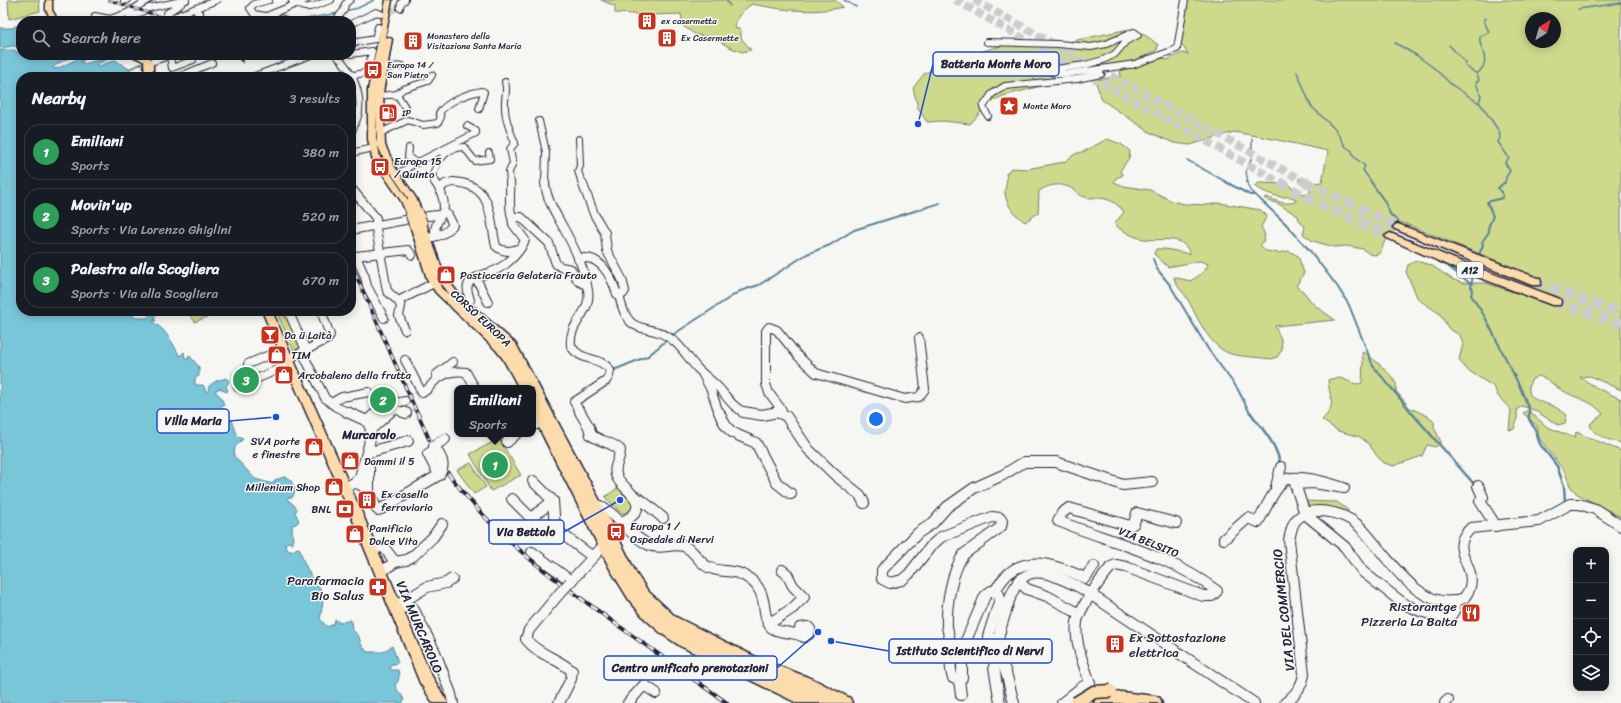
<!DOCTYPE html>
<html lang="en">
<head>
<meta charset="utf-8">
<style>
  body { margin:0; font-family:Sriracha,sans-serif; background:#242831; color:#f1f3f6 }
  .controls { position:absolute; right:12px; bottom:12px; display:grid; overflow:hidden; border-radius:8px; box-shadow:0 2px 10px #0003 }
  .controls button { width:36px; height:36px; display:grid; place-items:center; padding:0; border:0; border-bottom:1px solid #363941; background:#171b24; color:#f1f3f6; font:20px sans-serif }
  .compass { position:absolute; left:1525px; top:12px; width:36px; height:36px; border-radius:50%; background:#171b24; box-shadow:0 2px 10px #0003; rotate:37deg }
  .you { position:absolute; left:876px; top:419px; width:14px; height:14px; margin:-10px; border:3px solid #fff; border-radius:50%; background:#1a73e8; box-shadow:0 0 0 6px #1a73e833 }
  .badge { display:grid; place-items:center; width:26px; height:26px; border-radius:50%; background:#b45309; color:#fff; font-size:13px; font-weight:700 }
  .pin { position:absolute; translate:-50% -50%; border:2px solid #fff; box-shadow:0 1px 4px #0006 }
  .popup { position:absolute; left:454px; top:385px; width:82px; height:52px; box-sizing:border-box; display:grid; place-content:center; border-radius:8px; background:#171b24; filter:drop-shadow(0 1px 3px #0005); font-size:13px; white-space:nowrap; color:#9ea1a6 }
  .popup b { font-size:15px; color:#f1f3f6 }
  .popup::after { content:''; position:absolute; left:50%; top:100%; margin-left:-8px; border:8px solid transparent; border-top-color:#171b24 }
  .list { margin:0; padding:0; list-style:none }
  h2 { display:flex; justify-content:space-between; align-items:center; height:52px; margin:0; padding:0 16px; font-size:17px }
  h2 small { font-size:13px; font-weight:400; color:#9ea1a6 }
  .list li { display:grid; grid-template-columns:26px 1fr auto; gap:12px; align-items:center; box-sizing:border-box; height:56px; margin:0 8px 8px; padding:0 8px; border:1px solid #363941; border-radius:16px }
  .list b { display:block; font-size:15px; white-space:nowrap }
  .list p { margin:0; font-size:13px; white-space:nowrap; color:#9ea1a6 }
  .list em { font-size:13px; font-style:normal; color:#9ea1a6 }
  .icon { flex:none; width:22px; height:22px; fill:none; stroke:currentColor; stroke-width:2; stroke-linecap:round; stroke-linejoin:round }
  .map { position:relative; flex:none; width:1621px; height:703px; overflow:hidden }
  .search { position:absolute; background:#171b24; box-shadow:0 2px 10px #0003; left:16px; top:16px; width:340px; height:44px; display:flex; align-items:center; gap:10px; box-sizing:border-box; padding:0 14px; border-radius:16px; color:#9ea1a6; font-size:15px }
  .panel { position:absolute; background:#171b24; box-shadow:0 2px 10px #0003; left:16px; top:72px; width:340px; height:244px; border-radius:16px }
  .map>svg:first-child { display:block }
</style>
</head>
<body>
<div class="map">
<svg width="1621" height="703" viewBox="0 0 1621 703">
  <rect width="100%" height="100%" fill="#f6f6f2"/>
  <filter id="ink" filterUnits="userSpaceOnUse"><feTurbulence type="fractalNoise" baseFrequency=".025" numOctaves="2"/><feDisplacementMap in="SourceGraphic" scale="8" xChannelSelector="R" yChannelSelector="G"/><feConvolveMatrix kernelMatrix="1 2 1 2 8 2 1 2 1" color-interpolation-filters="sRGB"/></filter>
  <g filter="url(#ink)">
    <g fill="#ced98c" stroke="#787e64" fill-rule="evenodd">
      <path d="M8,0H39L40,11L9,19Z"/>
      <path d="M601,0H835L843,7C813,14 782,10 752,4C742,11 736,16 735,28L741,30V38L751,50L742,52L729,47L712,37L696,35L683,26L681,14L651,15L615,13V6Z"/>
      <path d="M1186,0H1621V390L1590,376L1580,377L1597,388L1621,399V443C1610,440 1593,437 1590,424L1603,414C1591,399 1575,399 1560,389C1550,383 1550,379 1538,376L1531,380C1524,398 1536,400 1550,405C1557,407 1561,411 1567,415L1565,423L1558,425L1534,410L1522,406L1517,409V421L1514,429L1509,430L1511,410L1498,396L1494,387L1466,369L1459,360L1463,344L1460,335L1449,329L1440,314L1418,299L1406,272L1408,265L1416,261L1431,265L1452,279L1462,283H1486L1555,306L1556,296L1534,289L1537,277L1401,222L1384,243L1380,253L1375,255L1369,254L1363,249L1347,246L1334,247L1313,241L1303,234L1305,227L1299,220L1298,216L1277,203L1268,201L1264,198L1267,197C1276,201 1285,205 1295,202L1296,199C1289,196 1287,197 1281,197C1271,195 1262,191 1254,186L1259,183L1286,184L1305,195L1310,193V186L1299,182V178L1313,183L1322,182L1328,151L1268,138L1234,132L1190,145L1174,143L1151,133L1102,100L1095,80L1121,76L1120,71L1163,58L1167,60L1182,53L1188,54L1180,42ZM1531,18H1555V42H1531Z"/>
      <path d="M1129,29C1141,32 1149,37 1158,45L1157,50C1121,69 1085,77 1045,81L1041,86L1003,96L989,103L970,124L943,121L927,122L918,108L913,88L924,74L946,62L1000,46L1026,43L1066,44L1068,42Z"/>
      <path d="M1107,139L1121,144L1130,151L1129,158L1120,171L1123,175L1116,178L1114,182L1124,186L1150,190L1172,201L1184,204L1208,205L1219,203L1261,210L1267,216L1261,227C1265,233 1267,239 1260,245L1266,251L1279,253L1289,251L1298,256L1304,273L1296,286L1303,291L1313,304L1335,320L1275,326L1281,339L1282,350L1277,357L1271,359C1258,357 1243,357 1231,354C1209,347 1198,318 1188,300C1184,292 1175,286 1174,277L1190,281C1197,277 1206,272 1208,264L1200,261L1168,267L1154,254L1156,249C1169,248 1177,252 1190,254C1183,233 1160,242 1144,239C1137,238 1130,235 1124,231C1120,229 1117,228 1115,223L1124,212C1117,203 1109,198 1097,198C1093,197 1089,199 1085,197C1080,196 1078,193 1074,190C1062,182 1050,184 1039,191L1038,213L1025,222C1015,215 1006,205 1005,193C1005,186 1008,181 1006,174L1011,168L1027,169L1064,162L1075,154L1085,151Z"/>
      <path d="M187,311H221L195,322Z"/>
      <path d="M276,311H285L303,347L294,351Z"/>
      <path d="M1363,352C1370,355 1395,377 1396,384C1397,387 1396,389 1396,391L1410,408L1428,416L1434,422V427L1441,442L1436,447L1427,445L1422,456L1393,466L1384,463L1377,456L1369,444L1360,437L1338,431L1322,420C1338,404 1329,399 1328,380C1345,373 1349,387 1362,383L1363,360L1362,353Z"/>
      <path d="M1528,410L1547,427L1575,438L1576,432L1621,451V517L1577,494L1570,486L1565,472L1539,438L1537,426L1523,413Z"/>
      <path d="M499,439L521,475L491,491L470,454Z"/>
      <path d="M471,463L486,487L474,494L457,470Z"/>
      <path d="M619,487L623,494L632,501L633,509L628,513H621L605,497Z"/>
      <path d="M1302,501L1337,502L1348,510L1347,514L1333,508L1305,507Z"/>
    </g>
    <g fill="#7ac6d9" stroke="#57849a">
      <path d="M21,24V47L13,46L0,48V28H12Z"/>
      <path d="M0,50H14L22,55H75C68,59 59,62 53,67L54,69C61,68 66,64 73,61C78,59 80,59 85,59L81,62L85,64C88,62 103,59 108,59L95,65L99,66L115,60L129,69L133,77H21V311H127L136,318H147L153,311L156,315L154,318L156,321H153C156,326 160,326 163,330C170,338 174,345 179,355L180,356L184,352L185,358L188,360L189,355L199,367V376L195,378V385H203L206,391L208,392L209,386L216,381L226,378L229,381L226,386L228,391L226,392L220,388L215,391L221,397L224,405L220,406L225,411L229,419L232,420L237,436L243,439L235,447L234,456L255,479L273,484L275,480L284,477L290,479L295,489L294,494L292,498L288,497L287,499L295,506L297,510L295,512L299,521L296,524L292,525L293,544L288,542L285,544L288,551H293L297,548L300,549C302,560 307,569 313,579C316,584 320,586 322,593L318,596L323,602L320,619L327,627L334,624L335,619L340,623L351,620L352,629L359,637L361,644L367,652H383L392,646L398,662L395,664H392L389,667L391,670H398C400,675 399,682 395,685C397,692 403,694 404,701L402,703H0Z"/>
    </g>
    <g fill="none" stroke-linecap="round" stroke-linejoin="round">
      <g stroke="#57849a" stroke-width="1.5">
        <path d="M726,0L730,6"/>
        <path d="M844,0L856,7"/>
        <path d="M147,4L155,0"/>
        <path d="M1578,9L1621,3"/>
        <path d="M345,11L358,8L374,0"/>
        <path d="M1486,18L1484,21L1489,32L1480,37C1477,48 1494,59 1477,74L1479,80L1476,83L1481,96L1479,102L1499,131L1500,138L1498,142L1509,158L1505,163L1510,171L1506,177L1505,183"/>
        <path d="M116,21L125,17"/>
        <path d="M295,21L339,13"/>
        <path d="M1395,43L1416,55L1434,68L1452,85L1479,103"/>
        <path d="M1449,45L1466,63L1465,66L1477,74"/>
        <path d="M129,69L143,63"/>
        <path d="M1297,72L1311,106L1336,130L1345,146L1352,151L1354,157L1365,166L1363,170L1372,183"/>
        <path d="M1187,160L1228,183"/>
        <path d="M1248,183L1246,171L1252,157V139"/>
      </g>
      <g stroke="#57849a" stroke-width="2">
        <path d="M1226,182L1250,195H1255"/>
        <path d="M1247,182L1250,190L1285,223L1311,252L1337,286L1349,305L1373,366L1412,413"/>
        <path d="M1371,182L1385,202L1390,214L1402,226"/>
        <path d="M1478,257L1483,245L1482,242L1489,232L1488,228L1493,216L1487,202L1502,198L1503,195L1498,188L1505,182"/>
        <path d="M1153,259L1157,269L1170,285L1208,349L1237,388L1250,413"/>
        <path d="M1445,264L1471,284"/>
        <path d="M1473,274L1471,287L1473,289L1471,295L1485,317L1520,387L1529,409V413"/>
        <path d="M671,336L740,291L759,285L807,254L830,245L854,230L940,203"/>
        <path d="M614,370L648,356L668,339"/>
      </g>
      <g stroke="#57849a" stroke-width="2.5">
        <path d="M1250,412C1261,428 1278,445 1280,465"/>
        <path d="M1411,412L1474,484"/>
        <path d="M1529,412V419L1535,429L1540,444L1557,466L1564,486L1565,502"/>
      </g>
      <path stroke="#cccccd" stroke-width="6" stroke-dasharray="6 3" stroke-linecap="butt" d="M381,14L400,8"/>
      <path stroke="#cccccd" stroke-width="8" stroke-dasharray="8 4" stroke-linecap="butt" d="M405,401L419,394"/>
      <g stroke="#cccccd" stroke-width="8" stroke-dasharray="8 4" stroke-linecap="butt">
        <path d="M955,0L1281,183"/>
        <path d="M974,0L1307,183"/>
      </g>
      <g stroke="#cccccd" stroke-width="10" stroke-dasharray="10 5" stroke-linecap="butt">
        <path d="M1279,182L1313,201L1390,236"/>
        <path d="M1305,182L1398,227"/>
        <path d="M1536,282L1621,313"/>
        <path d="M1556,302L1621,324"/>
      </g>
      <defs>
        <g id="minor-far2">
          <path d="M269,0L254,4L250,8L254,14L283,19"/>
          <path d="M124,1L127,0"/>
          <path d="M292,1C307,13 314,5 331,0"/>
          <path d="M180,2L181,4L167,13V17H173L217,0"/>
          <path d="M400,8L401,3L405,0"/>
          <path d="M194,9L200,13L196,16"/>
          <path d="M127,13L148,0"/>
          <path d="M95,16L110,19L127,13L134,15"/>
          <path d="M125,21L149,8L186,0"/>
          <path d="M254,21L306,0"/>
          <path d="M335,21L344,10L345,4L350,0"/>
          <path d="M351,24L376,12L381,14"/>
          <path d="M987,42L1058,44L1091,47L1106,44L1134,32L1138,35L1126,41L1115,54L1103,60L1085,65L1056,69L1052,72L1056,74H1066L1135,64"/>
          <path d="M351,43L375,39L378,27"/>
          <path d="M336,55C351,69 362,91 359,112C358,119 354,126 351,133"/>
          <path d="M170,56L172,68L193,60L192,56L195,55"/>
          <path d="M143,58L149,55"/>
          <path d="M148,63L172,55"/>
          <path d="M1132,65L1177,49L1185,0"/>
          <path d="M383,68L402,66"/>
          <path d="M178,77L212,63"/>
          <path d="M252,77L311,55"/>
          <path d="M345,77L368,72L372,51L351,54"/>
          <path d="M505,82C508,90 504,98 505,107C505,119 510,131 515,143L510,149L513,163L509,172L510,183"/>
          <path d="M392,95L398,96L405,107"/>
          <path d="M379,96L397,94L403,89L428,81L432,75"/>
          <path d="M988,116L983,107L992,94L1005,86L1077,79L1101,74"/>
          <path d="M539,121L546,152L545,183"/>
          <path d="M380,133L408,120L423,125L438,123L441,117L439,113C448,101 468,93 482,91L484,92L479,109"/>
          <path d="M579,139L580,166L578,171L582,183"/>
          <path d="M351,153L369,149"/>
          <path d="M416,163L476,133V131L467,126"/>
          <path d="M396,175L416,163L408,157L409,148"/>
          <path d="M436,183L432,177C437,161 446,147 464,147L475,161L490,159L489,153"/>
          <path d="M448,183H462"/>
        </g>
        <g id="minor-far1">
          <path d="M435,182C440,188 444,198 444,207C443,215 435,222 435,231L441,235"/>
          <path d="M454,182C494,185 489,217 496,246C503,253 511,252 520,248"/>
          <path d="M510,182C511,194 508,206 512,217"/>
          <path d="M545,182C546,199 555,212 563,227C574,247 584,267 588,290C592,314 568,322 571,346C580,362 600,356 610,370L609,376L606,381L574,402L581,413"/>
          <path d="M351,188L376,218V229L387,291L398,301L434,283"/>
          <path d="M440,189L445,184L453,182"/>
          <path d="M428,216L438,215"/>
          <path d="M351,230L405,220"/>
          <path d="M422,237C435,239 445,235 453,225L448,215"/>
          <path d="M578,259C600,253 611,276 617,294H623L625,291L622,279L607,251L605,233L594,214L582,182"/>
          <path d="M476,278L488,302"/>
          <path d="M619,295C629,343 648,318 675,342C683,349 689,359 697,368C704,375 712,381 719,388C728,398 733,408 746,413"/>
          <path d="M470,300C469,296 466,289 468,285C473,275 489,274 498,269C509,263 520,252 525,240L513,224L512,217H521L549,243L556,264L561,267L571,269L578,281L586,285"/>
          <path d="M398,301L401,306L399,316L405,330"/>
          <path d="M288,311L306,350"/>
          <path d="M384,318L367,286L365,277L356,256L408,250L412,255"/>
          <path d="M302,352L325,398L336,407L350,413"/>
          <path d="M288,359L328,339L330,335L321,311"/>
          <path d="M405,360L422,393C429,390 430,385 436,380C446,373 454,370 466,372L475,388"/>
          <path d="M248,364L283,349"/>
          <path d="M436,375L453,362"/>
          <path d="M703,375L711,390L719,413"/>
          <path d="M238,387L290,364"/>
          <path d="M331,403L342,397L369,392"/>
          <path d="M777,412L780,413"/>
          <path d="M376,413L385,405L405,401"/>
          <path d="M389,413L394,409L406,413"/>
          <path d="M775,413L782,410L769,393L766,384V331L769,327L777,330L798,356L816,373L905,399L919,397L925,389L919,338"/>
        </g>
        <g id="minor">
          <path d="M403,412L406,413"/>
          <path d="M580,412L589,427L591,435C601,442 612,442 620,450C620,460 612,468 617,477C622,489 645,498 635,513C631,517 628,520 622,521"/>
          <path d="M719,412C729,437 736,433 756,443L777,483L791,494"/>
          <path d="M743,412L762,415L778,412"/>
          <path d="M777,412L786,416L808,449L835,475L860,495L864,503"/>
          <path d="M367,421L377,412"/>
          <path d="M533,425L542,422"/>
          <path d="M371,429L390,412"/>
          <path d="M507,442L516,434"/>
          <path d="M436,449L428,454L439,475"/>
          <path d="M367,453L408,441"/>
          <path d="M369,468V492"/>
          <path d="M533,481L553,501L555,529L593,557"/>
          <path d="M354,483C367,484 372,498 376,508L378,510L381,509L439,475C447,464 440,456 434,446L445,439"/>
          <path d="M1478,486L1483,497L1480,501L1496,526"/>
          <path d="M1276,487L1281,467"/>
          <path d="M344,488L354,483L360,477L369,445L371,429L367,421L347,412"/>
          <path d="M634,496L644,502L663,518"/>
          <path d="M512,499L531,518L553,501"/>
          <path d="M594,503C618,513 629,536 649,545C660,550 672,543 683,546C694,549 698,562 708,567C721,574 735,567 751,580C770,595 760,618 772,628C780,634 794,631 804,637L809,634L810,629L808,627L800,628L799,634"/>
          <path d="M1224,539L1248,518L1258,522C1264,512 1276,485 1285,480C1298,473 1331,484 1344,488L1314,483L1295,484L1305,514L1345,547L1363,572L1404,604L1420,611L1444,618L1450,617L1454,611L1455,601"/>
          <path d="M372,550L383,546L395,562"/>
          <path d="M532,552L571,581"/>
          <path d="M381,572L395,562L406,560L413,556L433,537L442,524"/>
          <path d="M1018,581L1027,589L1047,596L1080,614"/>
          <path d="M570,582L607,542"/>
          <path d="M994,592C999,585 1003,578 1009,573C1032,554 1062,568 1085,578L1094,566"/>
          <path d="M559,594L529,630L526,639C538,655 558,658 572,671L571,679L559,703"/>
          <path d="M396,606L413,608L435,652L451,694L453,703"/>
          <path d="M396,606L427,587L446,583L452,579"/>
          <path d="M767,620L773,621L793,608L804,597L793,586L787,574L782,570"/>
          <path d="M999,643L988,636L1000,599L999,594L991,591L985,596L962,650V678L959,680L953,678C949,669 951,660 951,650C951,642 948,634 947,626C946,605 952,570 964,554L1001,527L1002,521L1000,518L992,517L941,537L931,546L909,574L902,580L890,583L882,579V570L918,533L933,523L947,507L974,488L1003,475L1024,462H1056L1123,485L1152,482"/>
          <path d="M998,648L994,667L1000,703"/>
          <path d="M959,680L961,695"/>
          <path d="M628,703L644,685L656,693"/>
          <path d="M1014,703C1011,693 1009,683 1006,673C1003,665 999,656 998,647C997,635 1003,622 1006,611C1019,560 1041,568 1081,588L1254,703"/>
          <path d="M1062,703L1082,687L1090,683C1084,665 1074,642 1077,622C1079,609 1102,577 1111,567L1116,565L1126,567L1203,596H1212L1217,591C1168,554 1114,543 1058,521L1062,513L1069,508L1130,526L1134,523L1137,513L1176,523"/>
          <path d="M1285,703C1295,695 1302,687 1304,674L1289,540C1291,533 1291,526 1296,520C1311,503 1344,513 1358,525C1384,549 1419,618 1464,598C1466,595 1469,591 1470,587C1476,563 1447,550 1471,528L1539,521L1570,504H1579L1595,509L1621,526"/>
          <path d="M1445,703L1448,700"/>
        </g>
        <g id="major">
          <path d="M46,0H52V10L58,21H52L46,10Z"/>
          <path d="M386,0H392L385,38L388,37L392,39L383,93L385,145L395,167L416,198L422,212L418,215L415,214L414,217H408L401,201L372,158L368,139V90ZM376,112L377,143L376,139ZM378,146L387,167L408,198V200L380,158Z"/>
          <path d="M130,55H141L150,58L153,65V77H145L144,61Z"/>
          <path d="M422,220L426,223L444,275L458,293L516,344L599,499L637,575L648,591L676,617L774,666L776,665L813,679L850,698L852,703H797L680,646L662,634L645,619L629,600L610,569L533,416V401L536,402L533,396V388H519L503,359L496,350L436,293L427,279L410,225L414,222L418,225L419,221ZM436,277L437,278L451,296L442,289Z"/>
          <path d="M262,311H272L362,513L430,673L448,703H433L420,683L350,513Z"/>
          <path d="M1121,692L1155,696L1160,698L1162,703H1094L1096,698L1107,694Z"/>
        </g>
        <g id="highway">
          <path d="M1398,224L1540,279L1541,282L1540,285H1532L1466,259L1395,229L1393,227L1395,225Z"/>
          <path d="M1390,233L1462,262L1560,299L1561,302L1560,305H1552L1454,268L1387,238L1385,236Z"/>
        </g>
      </defs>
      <use href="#minor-far2" stroke="#22223b" stroke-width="8"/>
      <use href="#minor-far1" stroke="#22223b" stroke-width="10"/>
      <use href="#minor" stroke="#22223b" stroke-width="12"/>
      <use href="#major" stroke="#22223b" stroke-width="3"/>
      <use href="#highway" stroke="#22223b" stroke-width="3"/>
      <use href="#minor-far2" stroke="#f6f6f2" stroke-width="6"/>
      <use href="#minor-far1" stroke="#f6f6f2" stroke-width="8"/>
      <use href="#minor" stroke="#f6f6f2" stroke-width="10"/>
      <use href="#major" fill="#fcdcac" fill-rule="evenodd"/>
      <use href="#highway" fill="#fcdcac" fill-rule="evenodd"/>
      <defs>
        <g id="rail-far2">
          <path d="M109,0L173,21"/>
          <path d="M236,55L243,62"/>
        </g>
        <path id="rail-far1" d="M351,264L417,413"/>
        <g id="rail">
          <path d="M417,412L429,439"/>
          <path d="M448,473C497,539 551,577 616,624C653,650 690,677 727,703"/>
        </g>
      </defs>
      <use href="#rail-far2" stroke="#22223b" stroke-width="2.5"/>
      <use href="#rail-far1" stroke="#22223b" stroke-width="3.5"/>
      <use href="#rail" stroke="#22223b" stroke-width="4"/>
      <use href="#rail-far2" stroke="#f6f6f2" stroke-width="1.5" stroke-dasharray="4.5" stroke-linecap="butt"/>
      <use href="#rail-far1" stroke="#f6f6f2" stroke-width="2" stroke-dasharray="5.5" stroke-linecap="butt"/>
      <use href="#rail" stroke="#f6f6f2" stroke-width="2.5" stroke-dasharray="7" stroke-linecap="butt"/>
      <defs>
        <path id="minor-bridge" d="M559,594L570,582"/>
        <g id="major-bridge-far1">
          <path d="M418,212L422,223"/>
          <path d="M411,215L414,225"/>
        </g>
        <path id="major-bridge" d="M1076,703L1094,692L1111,691"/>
      </defs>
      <use href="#minor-bridge" stroke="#22223b" stroke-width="12" stroke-linecap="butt"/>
      <use href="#major-bridge-far1" stroke="#22223b" stroke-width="12" stroke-linecap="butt"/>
      <use href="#major-bridge" stroke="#22223b" stroke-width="15" stroke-linecap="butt"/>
      <use href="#minor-bridge" stroke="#f6f6f2" stroke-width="10"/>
      <use href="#major-bridge-far1" stroke="#fcdcac" stroke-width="10"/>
      <use href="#major-bridge" stroke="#fcdcac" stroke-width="12"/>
    </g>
  </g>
  <defs>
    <symbol id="building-square" viewBox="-11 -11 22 22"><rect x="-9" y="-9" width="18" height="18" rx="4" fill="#c8321e" stroke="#f6f6f2"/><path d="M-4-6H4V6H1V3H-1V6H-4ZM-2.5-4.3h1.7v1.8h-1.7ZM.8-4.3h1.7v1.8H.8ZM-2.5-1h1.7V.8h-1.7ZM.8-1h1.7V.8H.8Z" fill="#fff"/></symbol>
    <symbol id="bus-square" viewBox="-11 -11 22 22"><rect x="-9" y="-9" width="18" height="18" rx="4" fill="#c8321e" stroke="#f6f6f2"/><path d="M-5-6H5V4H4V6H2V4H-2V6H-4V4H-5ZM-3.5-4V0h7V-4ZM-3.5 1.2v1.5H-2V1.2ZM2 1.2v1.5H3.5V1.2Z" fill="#fff"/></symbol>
    <symbol id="sight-square" viewBox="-11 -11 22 22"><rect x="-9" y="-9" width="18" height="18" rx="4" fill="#c8321e" stroke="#f6f6f2"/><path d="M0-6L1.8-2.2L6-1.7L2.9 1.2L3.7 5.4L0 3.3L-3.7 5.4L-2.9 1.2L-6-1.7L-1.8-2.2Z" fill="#fff"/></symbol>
    <symbol id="fuel-square" viewBox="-11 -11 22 22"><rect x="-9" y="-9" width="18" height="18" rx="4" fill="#c8321e" stroke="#f6f6f2"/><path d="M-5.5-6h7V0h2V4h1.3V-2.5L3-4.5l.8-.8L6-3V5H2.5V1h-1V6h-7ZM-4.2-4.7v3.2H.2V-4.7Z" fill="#fff"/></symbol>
    <symbol id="shop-square" viewBox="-11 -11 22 22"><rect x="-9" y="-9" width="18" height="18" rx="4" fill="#c8321e" stroke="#f6f6f2"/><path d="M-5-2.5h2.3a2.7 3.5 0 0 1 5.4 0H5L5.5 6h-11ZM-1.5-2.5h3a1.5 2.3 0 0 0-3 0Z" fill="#fff"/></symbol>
    <symbol id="bar-square" viewBox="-11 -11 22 22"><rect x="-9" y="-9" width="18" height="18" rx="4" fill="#c8321e" stroke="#f6f6f2"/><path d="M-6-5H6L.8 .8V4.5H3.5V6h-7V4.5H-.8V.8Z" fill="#fff"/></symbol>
    <symbol id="bank-square" viewBox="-11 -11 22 22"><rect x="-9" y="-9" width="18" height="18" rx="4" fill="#c8321e" stroke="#f6f6f2"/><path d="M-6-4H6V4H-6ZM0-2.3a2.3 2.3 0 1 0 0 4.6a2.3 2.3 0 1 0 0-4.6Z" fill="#fff"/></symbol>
    <symbol id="pharmacy-square" viewBox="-11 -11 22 22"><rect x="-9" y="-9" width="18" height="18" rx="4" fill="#c8321e" stroke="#f6f6f2"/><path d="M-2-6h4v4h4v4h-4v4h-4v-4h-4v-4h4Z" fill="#fff"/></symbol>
    <symbol id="restaurant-square" viewBox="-11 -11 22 22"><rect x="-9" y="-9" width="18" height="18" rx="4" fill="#c8321e" stroke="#f6f6f2"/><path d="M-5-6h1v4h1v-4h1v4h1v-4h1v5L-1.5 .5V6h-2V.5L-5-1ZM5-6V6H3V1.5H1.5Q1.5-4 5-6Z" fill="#fff"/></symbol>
  </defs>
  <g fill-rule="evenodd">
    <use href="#building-square" x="636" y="10" width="22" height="22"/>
    <use href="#building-square" x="656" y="27" width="22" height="22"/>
    <use href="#building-square" x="402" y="30" width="22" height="22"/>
    <use href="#bus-square" x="362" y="59" width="22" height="22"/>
    <use href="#sight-square" x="998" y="95" width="22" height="22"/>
    <use href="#fuel-square" x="377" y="102" width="22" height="22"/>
    <use href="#bus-square" x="369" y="156" width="22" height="22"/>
    <use href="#shop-square" x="435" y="264" width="22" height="22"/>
    <use href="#bar-square" x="259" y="324" width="22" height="22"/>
    <use href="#shop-square" x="266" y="344" width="22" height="22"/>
    <use href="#shop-square" x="273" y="364" width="22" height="22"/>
    <use href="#shop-square" x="303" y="436" width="22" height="22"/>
    <use href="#shop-square" x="339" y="450" width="22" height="22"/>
    <use href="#shop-square" x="323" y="476" width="22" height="22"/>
    <use href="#building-square" x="356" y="489" width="22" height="22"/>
    <use href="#bank-square" x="334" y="498" width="22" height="22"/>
    <use href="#bus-square" x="605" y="521" width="22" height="22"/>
    <use href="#shop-square" x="344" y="523" width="22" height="22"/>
    <use href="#pharmacy-square" x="367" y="576" width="22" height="22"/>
    <use href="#restaurant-square" x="1460" y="602" width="22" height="22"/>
    <use href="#building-square" x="1104" y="633" width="22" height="22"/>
  </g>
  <g text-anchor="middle" stroke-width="3" stroke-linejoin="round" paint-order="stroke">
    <g font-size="9" fill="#22223b" stroke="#f6f6f2" text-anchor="start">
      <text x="661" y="24">ex casermetta</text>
      <text x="427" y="39">Monastero della<tspan x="427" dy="10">Visitazione Santa Maria</tspan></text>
      <text x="681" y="41">Ex Casermette</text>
      <text x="387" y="68">Europa 14 /<tspan x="387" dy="10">San Pietro</tspan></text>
      <text x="1023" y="109">Monte Moro</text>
      <text x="402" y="116">IP</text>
    </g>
    <rect fill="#f6f6f2" stroke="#626272" stroke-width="1" x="1457" y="262" width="26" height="16" rx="3"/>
    <g font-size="10" font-weight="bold" fill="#22223b">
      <text x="1470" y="274">A12</text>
    </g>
    <g font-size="11" fill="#22223b" stroke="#f6f6f2" text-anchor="start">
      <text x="394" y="165">Europa 15<tspan x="394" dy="13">/ Quinto</tspan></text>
      <text x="460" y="279">Pasticceria Gelateria Frauto</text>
      <text x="284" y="339">Da ü Laità</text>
      <text x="291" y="359">TIM</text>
      <text x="298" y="379">Arcobaleno della frutta</text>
      <text x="300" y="445" text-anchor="end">SVA porte<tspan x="300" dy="13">e finestre</tspan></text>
      <text x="364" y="465">Dammi il 5</text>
      <text x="320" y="491" text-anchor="end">Millenium Shop</text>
      <text x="381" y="498">Ex casello<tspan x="381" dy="13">ferroviario</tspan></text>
      <text x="331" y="513" text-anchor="end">BNL</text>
      <text x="630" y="530">Europa 1 /<tspan x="630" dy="13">Ospedale di Nervi</tspan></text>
      <text x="369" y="532">Panificio<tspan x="369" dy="13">Dolce Vita</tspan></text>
    </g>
    <g font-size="11" fill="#22223b" stroke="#f6f6f2">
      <text transform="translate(481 318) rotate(43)" y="4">CORSO EUROPA</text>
      <text transform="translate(1149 542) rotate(22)" y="4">VIA BELSITO</text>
    </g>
    <g font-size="12" font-weight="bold" fill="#22223b" stroke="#f6f6f2">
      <text x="369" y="439">Murcarolo</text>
    </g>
    <g font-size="13" fill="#22223b" stroke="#f6f6f2" text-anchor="end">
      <text x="364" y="585">Parafarmacia<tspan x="364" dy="15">Bio Salus</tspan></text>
      <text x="1457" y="611">Ristorantge<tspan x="1457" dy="15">Pizzeria La Baita</tspan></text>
      <text x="1129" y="642" text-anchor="start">Ex Sottostazione<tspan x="1129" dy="15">elettrica</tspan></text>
    </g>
    <g font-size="13" fill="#22223b" stroke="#f6f6f2">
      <text transform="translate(1283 610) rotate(-96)" y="5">VIA DEL COMMERCIO</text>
      <text transform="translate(420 627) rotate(67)" y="5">VIA MURCAROLO</text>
    </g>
  </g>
  <path fill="none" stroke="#1d4ed8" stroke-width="1.5" d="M918 124L933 64M276 417L229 421M620 500L564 532M831 641L889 651M818 632L777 668"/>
  <g fill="#1d4ed8" stroke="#f6f6f2" stroke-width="1.5">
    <circle cx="918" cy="124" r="4"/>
    <circle cx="276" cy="417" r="4"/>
    <circle cx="620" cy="500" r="4"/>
    <circle cx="831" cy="641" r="4"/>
    <circle cx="818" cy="632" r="4"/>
  </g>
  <g fill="#f6f6f2" stroke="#1d4ed8" stroke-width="1.5">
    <rect x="933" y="52" width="126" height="24" rx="4"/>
    <rect x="157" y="409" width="72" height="24" rx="4"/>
    <rect x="489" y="520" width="75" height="24" rx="4"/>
    <rect x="889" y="639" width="163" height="24" rx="4"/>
    <rect x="604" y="656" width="173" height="24" rx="4"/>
  </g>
  <g font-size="12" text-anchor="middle" font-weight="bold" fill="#22223b">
    <text x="996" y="68">Batteria Monte Moro</text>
    <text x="193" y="425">Villa Maria</text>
    <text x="526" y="536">Via Bettolo</text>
    <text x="970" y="655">Istituto Scientifico di Nervi</text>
    <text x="690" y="672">Centro unificato prenotazioni</text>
  </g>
</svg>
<div class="controls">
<button>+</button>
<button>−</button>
<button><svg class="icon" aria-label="locate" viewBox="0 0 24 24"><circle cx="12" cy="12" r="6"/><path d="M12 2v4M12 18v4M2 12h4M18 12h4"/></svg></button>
<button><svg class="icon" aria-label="layers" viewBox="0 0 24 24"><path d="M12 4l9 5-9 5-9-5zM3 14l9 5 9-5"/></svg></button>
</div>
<svg class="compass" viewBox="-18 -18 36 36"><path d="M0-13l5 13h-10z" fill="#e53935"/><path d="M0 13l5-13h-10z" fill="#9ea1a6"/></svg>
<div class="you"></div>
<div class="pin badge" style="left:495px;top:465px;background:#2e9e5b">1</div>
<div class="popup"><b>Emiliani</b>Sports</div>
<div class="pin badge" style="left:383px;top:400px;background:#2e9e5b">2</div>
<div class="pin badge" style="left:246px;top:380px;background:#2e9e5b">3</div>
<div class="search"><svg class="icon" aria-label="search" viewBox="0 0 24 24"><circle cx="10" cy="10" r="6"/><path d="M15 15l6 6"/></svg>Search here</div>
<section class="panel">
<h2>Nearby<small>3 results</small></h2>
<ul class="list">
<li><span class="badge" style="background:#2e9e5b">1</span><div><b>Emiliani</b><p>Sports</p></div><em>380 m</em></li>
<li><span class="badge" style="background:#2e9e5b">2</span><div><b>Movin'up</b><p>Sports · Via Lorenzo Ghiglini</p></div><em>520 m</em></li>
<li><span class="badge" style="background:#2e9e5b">3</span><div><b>Palestra alla Scogliera</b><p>Sports · Via alla Scogliera</p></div><em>670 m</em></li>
</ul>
</section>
</div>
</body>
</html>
